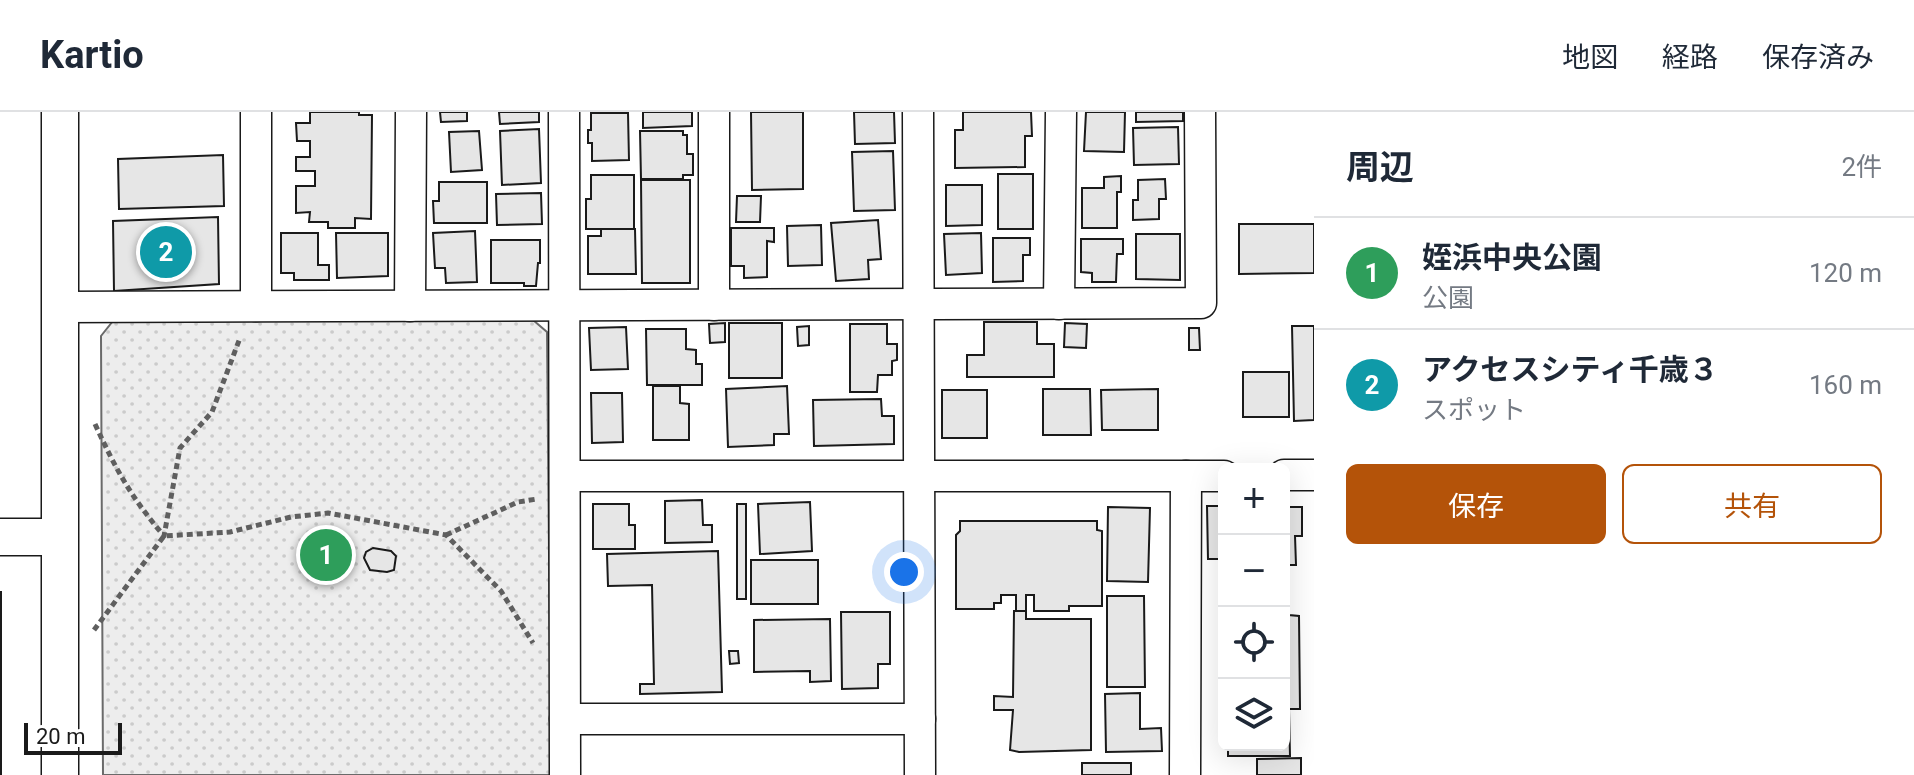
<!DOCTYPE html>
<html lang="ja">
<head>
<meta charset="utf-8">
<style>
  body { margin:0; font-family:Roboto,"Noto Sans JP",sans-serif; background:#f6f6f7; color:#1f2937 }
  .controls { position:absolute; right:24px; bottom:24px; display:grid; overflow:hidden; border-radius:12px; box-shadow:0 8px 32px #0002 }
  .controls button { width:72px; height:72px; display:grid; place-items:center; padding:0; border:0; border-bottom:2px solid #e0e1e3; background:#fff; color:#1f2937; font:40px sans-serif }
  .scale { position:absolute; left:24px; bottom:20px; width:98px; box-sizing:border-box; padding-left:8px; border:4px solid #1a1a1a; border-top:0; font-size:22px; line-height:28px; white-space:nowrap; color:#1a1a1a; -webkit-text-stroke:6px #fff; paint-order:stroke }
  .you { position:absolute; left:904px; top:460px; width:28px; height:28px; margin:-20px; border:6px solid #fff; border-radius:50%; background:#1a73e8; box-shadow:0 0 0 12px #1a73e833 }
  .badge { display:grid; place-items:center; width:52px; height:52px; border-radius:50%; background:#b45309; color:#fff; font-size:26px; font-weight:700 }
  .pin { position:absolute; translate:-50% -50%; border:4px solid #fff; box-shadow:0 2px 8px #0006 }
  .list { margin:0; padding:0; list-style:none }
  h2 { display:flex; justify-content:space-between; align-items:center; height:104px; margin:0; padding:0 32px; font-size:34px }
  h2 small { font-size:26px; font-weight:400; color:#747a83 }
  .list li { display:grid; grid-template-columns:52px 1fr auto; gap:24px; align-items:center; box-sizing:border-box; height:112px; padding:0 32px; border-top:2px solid #e0e1e3 }
  .list b { display:block; font-size:30px; white-space:nowrap }
  .list p { margin:0; font-size:26px; white-space:nowrap; color:#747a83 }
  .list em { font-size:26px; font-style:normal; color:#747a83 }
  .actions { display:flex; gap:16px; padding:24px 32px }
  .actions a { flex:1; padding:18px 0; border:2px solid #b45309; border-radius:12px; text-align:center; font-size:28px; color:#b45309 }
  .actions .main { background:#b45309; color:#fff }
  .icon { flex:none; width:44px; height:44px; fill:none; stroke:currentColor; stroke-width:2; stroke-linecap:round; stroke-linejoin:round }
  .map { position:relative; flex:none; width:1314px; height:663px; overflow:hidden }
  header { display:flex; align-items:center; gap:48px; box-sizing:border-box; height:112px; padding:0 40px; background:#fff; border-bottom:2px solid #e0e1e3 }
  header strong { font-size:38px }
  nav { display:flex; gap:44px; margin-inline-start:auto; font-size:28px }
  main { display:flex }
  aside { flex:1; background:#fff }
  .map>svg:first-child { display:block }
</style>
</head>
<body>
<header>
<strong>Kartio</strong>
<nav><a>地図</a><a>経路</a><a>保存済み</a></nav>
</header>
<main>
<div class="map">
<svg width="1314" height="663" viewBox="0 0 1314 663">
  <defs>
    <pattern id="green-dots" width="8" height="8" patternUnits="userSpaceOnUse" patternTransform="scale(2)"><rect width="8" height="8" fill="#ededed"/><path d="M2 2h.1M6 6h.1" fill="none" stroke="#cbcbcb" stroke-width="1.8" stroke-linecap="round"/></pattern>
  </defs>
  <rect width="100%" height="100%" fill="#fff"/>
  <path fill="url(#green-dots)" stroke="#6a6a6a" stroke-width="2" d="M533,208L547,220L551,663H103L101,224L113,209Z"/>
  <g fill="#e6e6e6" stroke="#1a1a1a" stroke-width="2">
    <path d="M310,0H359V3H372L371,107L355,106V116H328V110H309L310,100L296,101V74H315V59H296V45H310V29H297L296,11H310Z"/>
    <path d="M440,0H467V9L441,10Z"/>
    <path d="M499,0H539V10L500,12Z"/>
    <path d="M643,0H692V14L643,16Z"/>
    <path d="M751,0H803V77L752,78Z"/>
    <path d="M854,0H894L895,31L855,32Z"/>
    <path d="M963,0H1031L1032,24H1025V55L955,56V18H963Z"/>
    <path d="M1086,0H1125L1124,40L1084,39Z"/>
    <path d="M1136,0H1183V9L1136,10Z"/>
    <path d="M591,1H628L629,48L592,49V31H588V18H591Z"/>
    <path d="M1178,15L1179,52L1134,53L1133,16Z"/>
    <path d="M539,17L541,71L502,73L500,19Z"/>
    <path d="M479,19L482,58L451,60L449,20Z"/>
    <path d="M640,19H683V23H687V42H693V63H683V67H641Z"/>
    <path d="M893,39L895,98L854,99L852,40Z"/>
    <path d="M223,43L224,94L119,97L118,47Z"/>
    <rect x="998" y="62" width="35" height="55"/>
    <path d="M591,63H634V117H586V87H591Z"/>
    <path d="M1121,64V80H1117V116H1082V76H1104V65Z"/>
    <path d="M1165,67L1166,87H1159V107L1133,108V88H1138V68Z"/>
    <path d="M641,68H690V171H642Z"/>
    <path d="M439,70H487V111H434L433,89H439Z"/>
    <path d="M946,73H982V113L946,114Z"/>
    <path d="M541,81L542,112L497,113L496,82Z"/>
    <path d="M737,84H761L760,110H736Z"/>
    <path d="M218,105L219,172L114,179L113,109Z"/>
    <path d="M878,108L881,147L868,148L869,167L836,169L831,111Z"/>
    <path d="M1239,112H1314V161L1239,162Z"/>
    <path d="M821,113L822,153L788,154L787,114Z"/>
    <path d="M731,116H774V130L767,129V165L744,166V154H731Z"/>
    <path d="M601,117H635L636,162H588V124H601Z"/>
    <path d="M475,119L477,170L446,171L445,156H435L433,121Z"/>
    <path d="M281,121H318V153H329V168H294V161H281Z"/>
    <path d="M336,121H388V164L337,166Z"/>
    <path d="M981,121L982,161L946,163L944,122Z"/>
    <path d="M1136,122H1180V168L1136,167Z"/>
    <path d="M993,126H1030V143H1023V169L993,170Z"/>
    <path d="M1081,127H1123V142H1117L1116,170H1092V161L1081,160Z"/>
    <path d="M491,128H540V151H538L536,174H524V171H491Z"/>
    <path d="M984,210H1037V232H1054V265H967V243H984Z"/>
    <path d="M725,211V230L710,231L709,212Z"/>
    <rect x="729" y="211" width="53" height="55"/>
    <path d="M1065,211L1087,212L1086,236L1064,235Z"/>
    <path d="M850,212H887V232H897V248L892,249V263H878L877,280H850Z"/>
    <path d="M809,214V233L798,234L797,215Z"/>
    <path d="M1292,214H1314V308L1294,309Z"/>
    <path d="M626,215L628,257L591,258L589,216Z"/>
    <path d="M1189,216H1199L1200,238H1189Z"/>
    <path d="M646,217H686V237L696,238V252H702V273H647Z"/>
    <rect x="1243" y="260" width="46" height="45"/>
    <path d="M653,274H680V291L689,292V328H653Z"/>
    <path d="M787,274L789,322H774V333L728,335L726,277Z"/>
    <path d="M1043,277H1090L1091,323H1043Z"/>
    <path d="M1158,277V318H1102L1101,278Z"/>
    <rect x="942" y="278" width="45" height="48"/>
    <path d="M591,281H622L623,330L592,331Z"/>
    <path d="M881,287L882,304H894V332L814,334L813,288Z"/>
    <path d="M702,388L703,413H712V430L665,431V389Z"/>
    <path d="M810,390L812,439L760,442L758,392Z"/>
    <path d="M593,392H629V413H635V437H593Z"/>
    <rect x="737" y="392" width="9" height="95"/>
    <path d="M1207,394H1224V447H1208Z"/>
    <path d="M1108,395L1150,396L1148,470L1107,469Z"/>
    <path d="M1284,395H1302V424H1295L1296,453H1284Z"/>
    <path d="M960,409H1097V418L1102,419V494H1069V499H1034V483H1026V499H1016V483H1001V491H994V497H956V423L960,419Z"/>
    <path d="M373,436L391,439L396,444L394,458L387,460L370,458L364,446L366,440Z"/>
    <path d="M718,439L722,580L640,582V572H654L652,473L608,474L607,442Z"/>
    <rect x="751" y="448" width="67" height="44"/>
    <path d="M1284,469H1288L1289,503L1299,504L1300,597H1289L1290,644H1228V633H1284Z"/>
    <rect x="0" y="480" width="1" height="183"/>
    <path d="M1107,484H1144L1145,575H1107Z"/>
    <path d="M1014,499H1026V507H1091V638L1019,640L1010,638L1013,598H994V584L1013,585Z"/>
    <path d="M841,500H890V552H878V576L842,577Z"/>
    <path d="M830,507L831,569L810,570V559L754,560V508Z"/>
    <path d="M729,539H738L739,551L730,552Z"/>
    <path d="M1140,581V617L1161,616L1162,639L1106,640L1105,582Z"/>
    <path d="M1301,646V663H1257V647Z"/>
    <rect x="1082" y="651" width="49" height="12"/>
  </g>
  <g fill="none" stroke-linecap="round" stroke-linejoin="round">
    <defs>
      <g id="minor">
        <path d="M564,0L565,663"/>
        <path d="M918,0L920,663"/>
        <path d="M1059,192L1061,0"/>
        <path d="M714,193V0"/>
        <path d="M256,194V0"/>
        <path d="M410,194L411,0"/>
        <path d="M62,195L1201,191L1200,0"/>
        <path d="M1284,363H1314"/>
        <path d="M565,364H1224"/>
        <path d="M565,607H920"/>
        <path d="M1185,663L1186,364"/>
      </g>
      <g id="tertiary">
        <path d="M60,0V663"/>
        <path d="M0,425H59"/>
      </g>
    </defs>
    <use href="#minor" stroke="#1a1a1a" stroke-width="33"/>
    <use href="#tertiary" stroke="#1a1a1a" stroke-width="39"/>
    <g stroke="#5f5f5f" stroke-width="5" stroke-dasharray="6 4" stroke-linecap="butt">
      <path d="M95,312C116,358 131,385 164,424L180,336L212,300L240,226"/>
      <path d="M446,423L518,390L537,387"/>
      <path d="M94,518L164,424L230,420L291,405L328,401L446,423L501,479L533,531"/>
    </g>
    <use href="#minor" stroke="#fff" stroke-width="30"/>
    <use href="#tertiary" stroke="#fff" stroke-width="36"/>
  </g>
</svg>
<div class="controls">
<button>+</button>
<button>−</button>
<button><svg class="icon" aria-label="locate" viewBox="0 0 24 24"><circle cx="12" cy="12" r="6"/><path d="M12 2v4M12 18v4M2 12h4M18 12h4"/></svg></button>
<button><svg class="icon" aria-label="layers" viewBox="0 0 24 24"><path d="M12 4l9 5-9 5-9-5zM3 14l9 5 9-5"/></svg></button>
</div>
<div class="scale">20 m</div>
<div class="you"></div>
<div class="pin badge" style="left:326px;top:443px;background:#2e9e5b">1</div>
<div class="pin badge" style="left:166px;top:140px;background:#0f9aa8">2</div>
</div>
<aside>
<h2>周辺<small>2件</small></h2>
<ul class="list">
<li><span class="badge" style="background:#2e9e5b">1</span><div><b>姪浜中央公園</b><p>公園</p></div><em>120 m</em></li>
<li><span class="badge" style="background:#0f9aa8">2</span><div><b>アクセスシティ千歳３</b><p>スポット</p></div><em>160 m</em></li>
</ul>
<div class="actions"><a class="main">保存</a><a>共有</a></div>
</aside>
</main>
</body>
</html>
